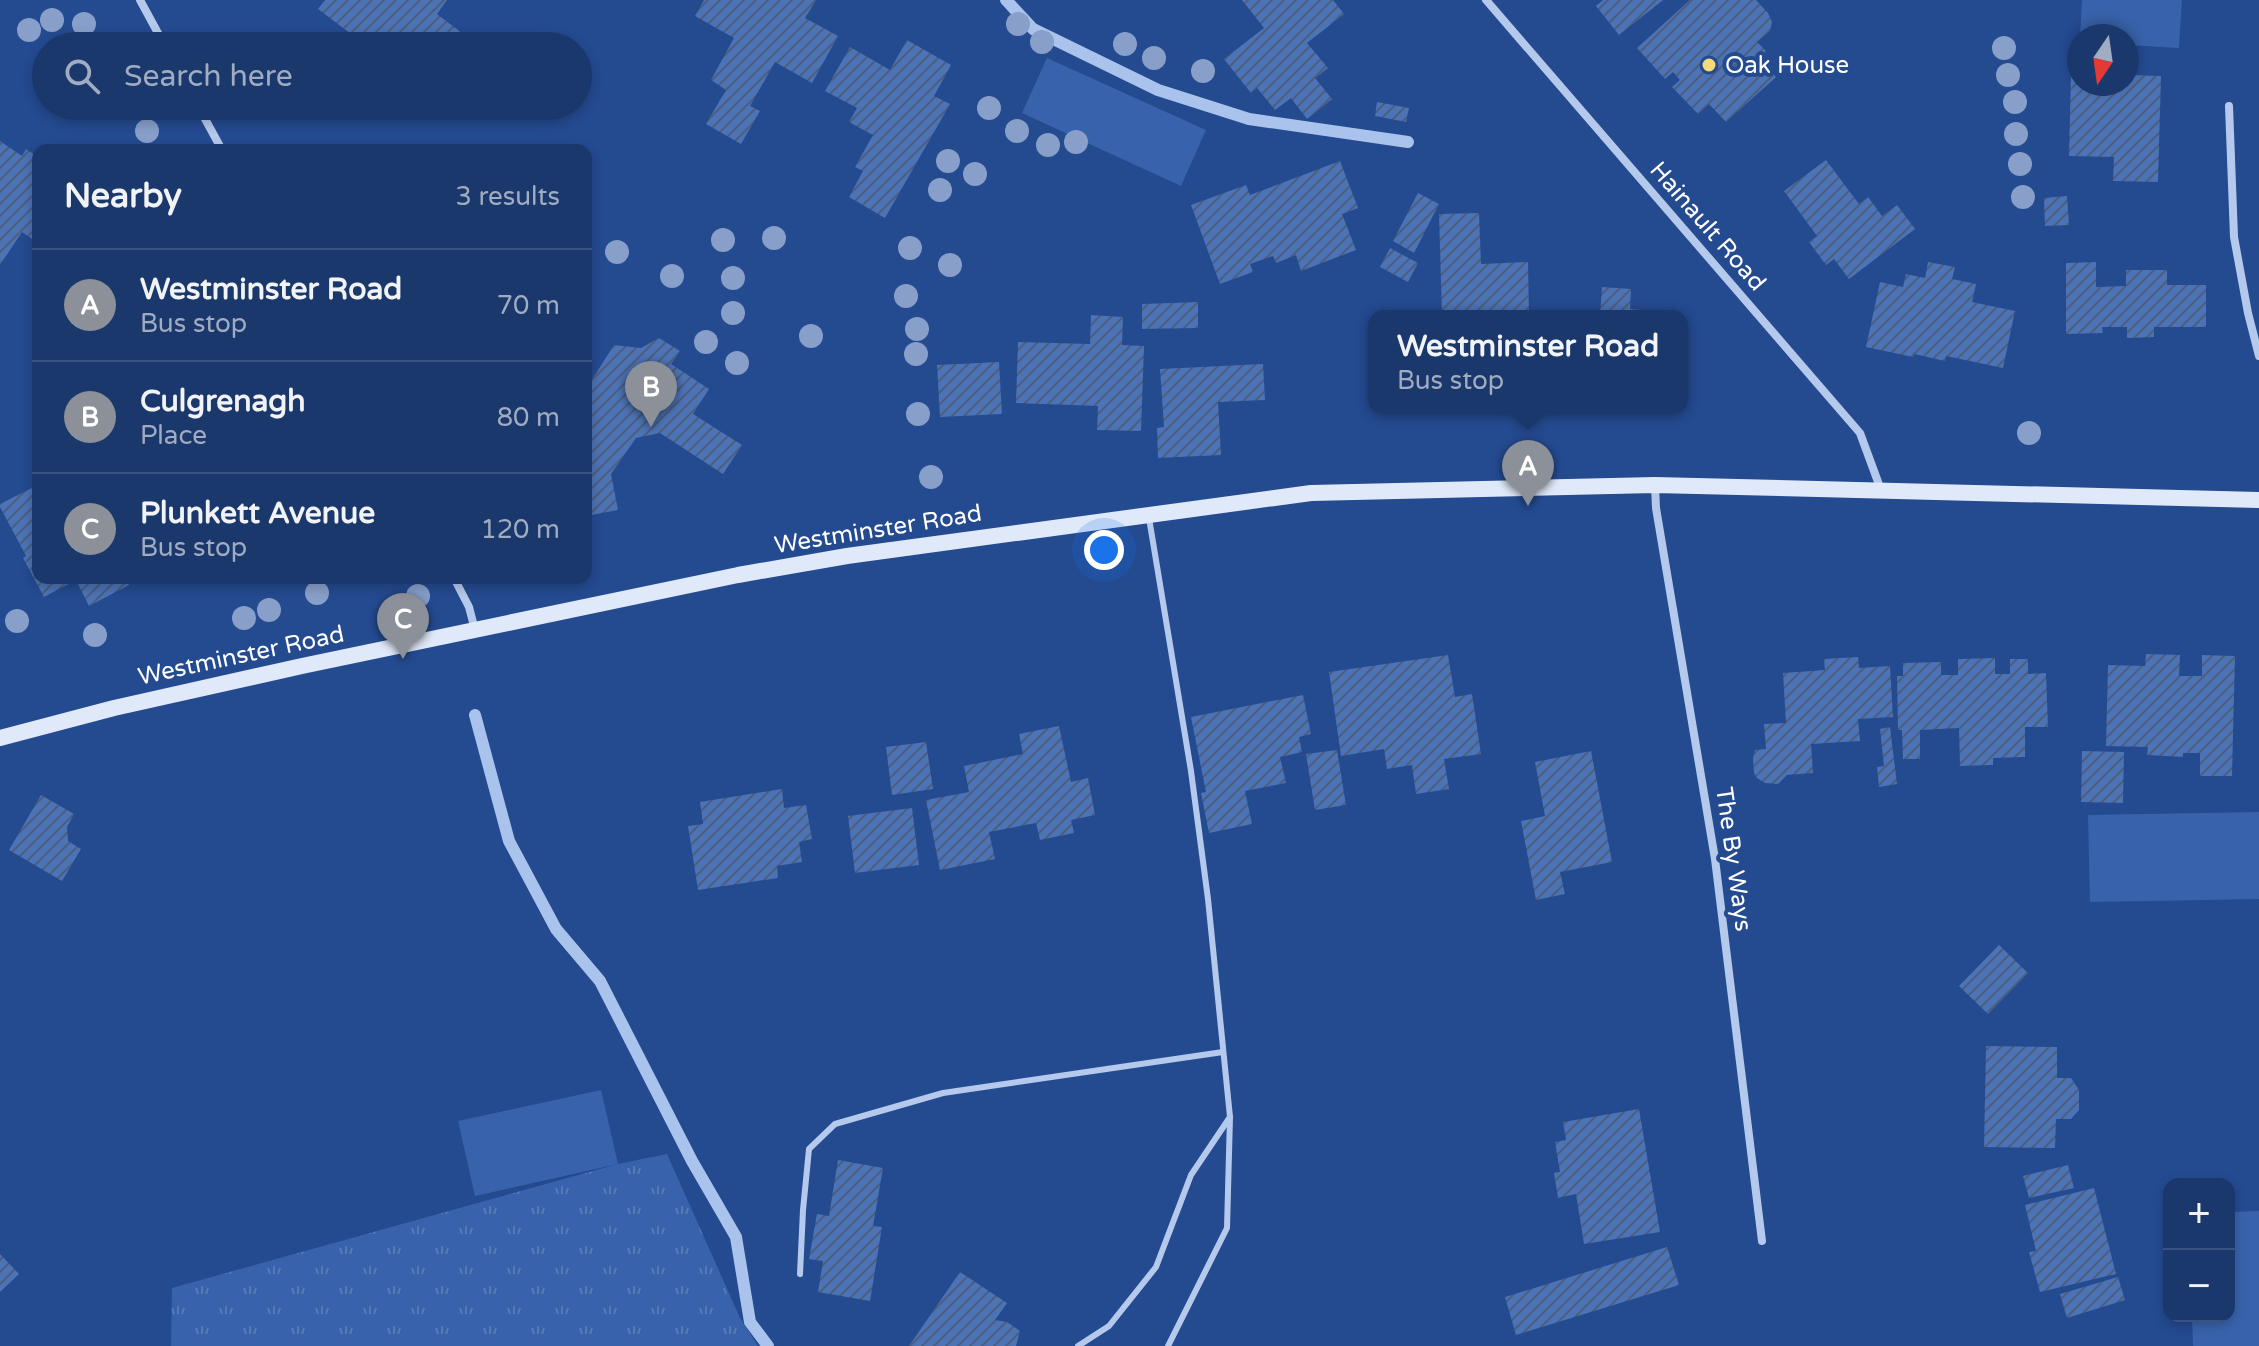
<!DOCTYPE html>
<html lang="en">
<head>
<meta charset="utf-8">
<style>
  body { margin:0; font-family:"Varela Round",sans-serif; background:#284374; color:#f1f3f6 }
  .controls { position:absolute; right:24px; bottom:24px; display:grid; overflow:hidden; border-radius:16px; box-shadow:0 4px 12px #0003 }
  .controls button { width:72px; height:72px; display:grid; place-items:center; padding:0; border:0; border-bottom:2px solid #39527f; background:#1b386c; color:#f1f3f6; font:40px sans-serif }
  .compass { position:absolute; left:2067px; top:24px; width:72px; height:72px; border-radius:50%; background:#1b386c; box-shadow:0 4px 12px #0003; rotate:193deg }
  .you { position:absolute; left:1104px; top:550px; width:28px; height:28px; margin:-20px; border:6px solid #fff; border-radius:50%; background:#1a73e8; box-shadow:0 0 0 12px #1a73e833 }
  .badge { display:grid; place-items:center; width:52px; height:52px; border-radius:50%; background:#8c9099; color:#fff; font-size:26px; font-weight:700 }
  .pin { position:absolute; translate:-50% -66px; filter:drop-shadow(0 2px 4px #0008) }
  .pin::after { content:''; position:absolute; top:42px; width:28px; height:24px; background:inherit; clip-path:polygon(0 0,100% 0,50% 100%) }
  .popup { position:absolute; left:1368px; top:310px; width:320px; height:104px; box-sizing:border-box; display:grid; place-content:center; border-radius:16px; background:#1b386c; filter:drop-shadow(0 2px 6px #0005); font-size:26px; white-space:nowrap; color:#a0acc2 }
  .popup b { font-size:30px; color:#f1f3f6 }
  .popup::after { content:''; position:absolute; left:50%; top:100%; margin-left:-16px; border:16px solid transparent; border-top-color:#1b386c }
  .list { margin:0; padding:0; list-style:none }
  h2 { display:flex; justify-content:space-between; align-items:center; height:104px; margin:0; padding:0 32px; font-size:34px }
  h2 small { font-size:26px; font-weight:400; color:#a0acc2 }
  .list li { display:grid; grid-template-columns:52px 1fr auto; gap:24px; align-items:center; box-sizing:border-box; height:112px; padding:0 32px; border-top:2px solid #39527f }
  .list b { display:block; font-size:30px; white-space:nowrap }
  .list p { margin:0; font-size:26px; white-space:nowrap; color:#a0acc2 }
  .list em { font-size:26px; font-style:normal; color:#a0acc2 }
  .icon { flex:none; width:44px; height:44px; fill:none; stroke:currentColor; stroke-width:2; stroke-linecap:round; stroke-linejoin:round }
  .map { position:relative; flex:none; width:2259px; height:1346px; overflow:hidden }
  .search { position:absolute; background:#1b386c; box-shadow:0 4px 12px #0003; left:32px; top:32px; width:560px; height:88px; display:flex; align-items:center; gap:20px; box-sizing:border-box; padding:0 28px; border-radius:44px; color:#a0acc2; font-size:30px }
  .panel { position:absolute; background:#1b386c; box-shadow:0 4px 12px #0003; left:32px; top:144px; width:560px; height:440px; border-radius:16px }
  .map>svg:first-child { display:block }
</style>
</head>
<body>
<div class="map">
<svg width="2259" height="1346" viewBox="0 0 2259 1346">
  <defs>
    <pattern id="grass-tufts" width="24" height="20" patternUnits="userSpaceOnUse" patternTransform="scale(2)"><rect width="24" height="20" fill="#3863ac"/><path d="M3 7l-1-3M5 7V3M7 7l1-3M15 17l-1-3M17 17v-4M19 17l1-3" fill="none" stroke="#567ab8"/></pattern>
    <pattern id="building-hatch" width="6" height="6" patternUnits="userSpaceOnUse" patternTransform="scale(2)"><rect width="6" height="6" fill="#4c73b6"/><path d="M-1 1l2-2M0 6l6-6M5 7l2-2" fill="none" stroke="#4c5e7c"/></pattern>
  </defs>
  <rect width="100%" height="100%" fill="#244a90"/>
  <path fill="url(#grass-tufts)" d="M667,1154L740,1318L758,1346H171L172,1288L618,1164Z"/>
  <g fill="#3863ac">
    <path d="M2082,0H2182L2179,48L2127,45V36H2080Z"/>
    <path d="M1047,58L1206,130L1181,186L1022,113Z"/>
    <path d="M2259,812V899L2090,902L2088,815Z"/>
    <path d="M601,1090L618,1164L475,1196L458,1121Z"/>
    <path d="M2259,1211V1346H2193L2192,1316H2229V1212Z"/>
  </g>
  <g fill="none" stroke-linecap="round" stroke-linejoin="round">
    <g stroke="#a9c3ed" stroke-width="12">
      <path d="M1006,0L1033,29L1158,90L1249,119L1408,142"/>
      <path d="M475,715L509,841L556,929L600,981L692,1161L736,1237L750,1322L768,1346"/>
    </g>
  </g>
  <g fill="url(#building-hatch)">
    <path d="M325,0H447L437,14L475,43L472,46H367L318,9Z"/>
    <path d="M704,0H816L805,18L838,36L812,83L775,62L750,106L760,111L741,144L706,124L726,90L711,80L734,38L695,16Z"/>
    <path d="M1242,0H1333L1344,14L1307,43L1328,68L1315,78L1332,99L1307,119L1291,98L1275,110L1257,88L1251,93L1224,59L1264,28Z"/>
    <path d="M1603,0H1663L1619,35L1596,6Z"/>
    <path d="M1690,0H1756L1768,13L1772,22L1770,31L1757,42L1766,51L1759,58L1776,77L1726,122L1709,104L1698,114L1672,87L1680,80L1673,72L1665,79L1637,48Z"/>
    <path d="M907,40L951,65L934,96L950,104L885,218L849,197L863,171L855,167L873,135L849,122L857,108L825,91L850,47L890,70Z"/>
    <path d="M2071,74H2079V84H2127V75L2161,76L2158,182L2113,181L2114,157L2069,156Z"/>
    <path d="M1377,102L1409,108L1406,122L1375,116Z"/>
    <path d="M0,141L22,156L26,149L38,157V243L22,232L0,265Z"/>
    <path d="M1826,160L1859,204L1868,197L1882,216L1897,205L1915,229L1849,279L1834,259L1826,265L1809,242L1817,236L1784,191Z"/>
    <path d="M1340,161L1358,208L1342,214L1356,250L1301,271L1296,255L1276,263L1273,256L1250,264L1253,272L1220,284L1191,205L1246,185L1250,195Z"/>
    <path d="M1418,193L1439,204L1414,253L1393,241Z"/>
    <path d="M2067,196L2069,225L2045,226L2044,198Z"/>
    <path d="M1479,213L1481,264L1528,262L1529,316H1442L1439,214Z"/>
    <path d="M1390,248L1418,263L1408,282L1380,267Z"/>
    <path d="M1928,262L1955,267L1952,279L1976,284L1972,302L2015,311L2003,368L1946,356L1945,361L1914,354L1913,357L1866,347L1880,282L1903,287L1906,274L1925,278Z"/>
    <path d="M2096,262V287L2126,286V270H2167V285H2206V327H2154V337L2127,338V327H2102L2103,333L2066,334V263Z"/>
    <path d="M1602,287L1631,289L1630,309L1674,313V316H1600Z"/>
    <path d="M1198,302V328L1142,329V304Z"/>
    <path d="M1091,315L1123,317L1122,345L1144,346L1141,431L1097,430L1098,406L1016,403L1018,342L1090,344Z"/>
    <path d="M659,338L680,351L671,364L709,389L693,414L742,445L723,474L660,433L636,438L611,474L618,510L586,516V430L589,425L586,422V389L614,345L641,348Z"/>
    <path d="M999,362L1002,414L940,417L937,365Z"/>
    <path d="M1263,364L1265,400L1218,402L1221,455L1158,458L1157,428L1164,427L1160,369Z"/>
    <path d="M38,485V578H125L129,585L89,606L76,580L44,597L23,558L26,556L0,507V504Z"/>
    <path d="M2146,654L2180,655L2179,676H2202V655L2235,656L2232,776H2200V753H2183V757L2147,755L2148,747L2106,746L2108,665L2145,666Z"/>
    <path d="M1448,655L1455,697L1472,694L1481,754L1444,759L1449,789L1416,794L1412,765L1387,769L1384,749L1341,756L1329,672Z"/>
    <path d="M1858,657L1859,668L1890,666L1893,717L1858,719L1860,741L1811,744L1813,773L1787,775L1778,784L1765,783L1757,778L1754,773L1753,758L1755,750L1766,749L1764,724L1786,723L1783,673L1825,670L1824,659Z"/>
    <path d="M1995,658V674H2010V659H2028V674L2046,673L2048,727H2025V757L1993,758V765L1960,766L1959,728L1920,730V759H1903L1902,730H1898L1897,676H1903V663L1941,662V675H1958V659Z"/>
    <path d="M1303,695L1311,734L1299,737L1302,752L1280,757L1286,783L1245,791L1252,824L1209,833L1201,793L1206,792L1191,717Z"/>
    <path d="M1059,726L1071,782L1088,778L1095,815L1071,820L1074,833L1040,840L1036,823L989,832L995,859L940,870L926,800L969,792L964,766L1023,754L1019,734Z"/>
    <path d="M1890,727L1897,784L1879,787L1877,767L1884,766L1880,729Z"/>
    <path d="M926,742L933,789L892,795L886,747Z"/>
    <path d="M1337,750L1346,805L1315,810L1306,754Z"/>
    <path d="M1591,751L1612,862L1560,872L1565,894L1536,900L1521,821L1545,816L1535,762Z"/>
    <path d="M2082,751L2124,752L2123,803L2081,802Z"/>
    <path d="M782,789L784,808L806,805L812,839L799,842L802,862L777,866L778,878L698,890L688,826L703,824L700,802Z"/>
    <path d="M41,795L74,814L67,827L68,841L81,849L62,881L9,850Z"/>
    <path d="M912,808L919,865L855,873L848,816Z"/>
    <path d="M1999,945L2028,973L1988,1014L1959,986Z"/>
    <path d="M1986,1046L2057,1047V1078H2071L2079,1090V1110L2071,1119H2056L2055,1148L1984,1147Z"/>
    <path d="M1639,1109L1660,1232L1584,1244L1576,1194L1558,1198L1554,1173L1560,1172L1555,1142L1566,1140L1563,1122Z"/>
    <path d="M838,1160L883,1168L873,1226L882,1227L870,1301L818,1292L823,1261L809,1259L817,1214L829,1216Z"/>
    <path d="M2068,1165L2074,1188L2029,1198L2023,1176Z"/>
    <path d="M2094,1188L2116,1274L2040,1292L2029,1252L2036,1251L2025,1205Z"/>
    <path d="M1667,1247L1679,1285L1516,1335L1505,1297Z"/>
    <path d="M0,1254L19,1274L0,1292Z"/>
    <path d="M960,1272L1007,1303L995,1320L1007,1322L1020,1331L1016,1346H909Z"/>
    <path d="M2118,1277L2125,1300L2067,1318L2060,1294Z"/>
  </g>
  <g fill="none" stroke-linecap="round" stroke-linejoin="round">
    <g stroke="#b5c9ec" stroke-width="6">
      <path d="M1149,518L1191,771L1208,899L1230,1117L1227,1228L1168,1346"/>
      <path d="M800,1274L803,1210L809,1149L835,1124L943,1093L1223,1052"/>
      <path d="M1078,1346L1109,1326L1156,1267L1191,1175L1230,1117"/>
    </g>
    <g stroke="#b5c9ec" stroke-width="8">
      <path d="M140,0L165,46"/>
      <path d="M1486,0L1860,433L1881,490"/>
      <path d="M198,106L222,150"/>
      <path d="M2229,106L2234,237L2248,313L2259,356"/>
      <path d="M1655,486L1656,508L1715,859L1762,1241"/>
      <path d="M454,578L469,607L475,630"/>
    </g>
    <path stroke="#e0e9f9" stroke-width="16" d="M0,738L114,708L302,666L738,575L847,556L1311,493L1655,485L2259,500"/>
  </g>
  <g fill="#889fca">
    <circle cx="52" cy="20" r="12"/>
    <circle cx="84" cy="24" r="12"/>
    <circle cx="1018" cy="24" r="12"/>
    <circle cx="29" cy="30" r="12"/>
    <circle cx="1042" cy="42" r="12"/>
    <circle cx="1125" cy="44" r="12"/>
    <circle cx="2004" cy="48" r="12"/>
    <circle cx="1154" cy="58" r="12"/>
    <circle cx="1203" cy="71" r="12"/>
    <circle cx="2008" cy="75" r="12"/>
    <circle cx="2015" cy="102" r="12"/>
    <circle cx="989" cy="108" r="12"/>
    <circle cx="147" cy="131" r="12"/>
    <circle cx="1017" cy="131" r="12"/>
    <circle cx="2016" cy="134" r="12"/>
    <circle cx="1076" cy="142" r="12"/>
    <circle cx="1048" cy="145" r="12"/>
    <circle cx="948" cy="161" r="12"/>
    <circle cx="2020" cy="164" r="12"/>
    <circle cx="975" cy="174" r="12"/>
    <circle cx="940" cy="190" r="12"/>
    <circle cx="2023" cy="197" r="12"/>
    <circle cx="774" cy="238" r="12"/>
    <circle cx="723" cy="240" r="12"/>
    <circle cx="910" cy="248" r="12"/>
    <circle cx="617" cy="252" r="12"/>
    <circle cx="950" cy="265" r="12"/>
    <circle cx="672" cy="276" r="12"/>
    <circle cx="733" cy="278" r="12"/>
    <circle cx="906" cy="296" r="12"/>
    <circle cx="733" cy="313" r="12"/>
    <circle cx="917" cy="329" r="12"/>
    <circle cx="811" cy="336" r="12"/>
    <circle cx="706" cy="342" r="12"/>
    <circle cx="916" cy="354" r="12"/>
    <circle cx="737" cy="363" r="12"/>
    <circle cx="918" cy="414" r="12"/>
    <circle cx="2029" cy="433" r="12"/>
    <circle cx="931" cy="477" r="12"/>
    <circle cx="317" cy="593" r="12"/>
    <circle cx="418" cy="596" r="12"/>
    <circle cx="269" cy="610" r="12"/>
    <circle cx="244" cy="618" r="12"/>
    <circle cx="17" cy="621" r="12"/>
    <circle cx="95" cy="635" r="12"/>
  </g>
  <circle fill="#f6dc78" stroke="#244a90" stroke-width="3" cx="1709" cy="65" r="8"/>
  <g text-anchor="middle" stroke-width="8" stroke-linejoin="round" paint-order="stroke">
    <g font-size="24" fill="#fff" stroke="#244a90" text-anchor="start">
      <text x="1725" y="73">Oak House</text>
    </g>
    <g font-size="24" fill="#fff" stroke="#244a90">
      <text transform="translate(1708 226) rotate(49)" y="8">Hainault Road</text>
      <text transform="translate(878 529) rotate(-9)" y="8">Westminster Road</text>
      <text transform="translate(241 655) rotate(-12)" y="8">Westminster Road</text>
      <text transform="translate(1734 859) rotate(82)" y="8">The By Ways</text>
    </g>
  </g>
</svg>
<div class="controls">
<button>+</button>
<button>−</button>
</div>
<svg class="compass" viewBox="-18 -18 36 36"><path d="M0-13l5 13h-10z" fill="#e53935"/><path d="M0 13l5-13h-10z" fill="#a0acc2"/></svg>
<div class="you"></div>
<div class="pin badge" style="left:1528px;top:506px">A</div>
<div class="popup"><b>Westminster Road</b>Bus stop</div>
<div class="pin badge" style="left:651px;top:427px">B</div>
<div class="pin badge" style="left:403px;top:659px">C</div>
<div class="search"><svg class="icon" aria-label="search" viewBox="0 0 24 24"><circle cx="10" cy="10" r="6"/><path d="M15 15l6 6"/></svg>Search here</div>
<section class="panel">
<h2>Nearby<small>3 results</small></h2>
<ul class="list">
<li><span class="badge">A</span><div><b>Westminster Road</b><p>Bus stop</p></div><em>70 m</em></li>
<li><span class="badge">B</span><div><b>Culgrenagh</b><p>Place</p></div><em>80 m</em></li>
<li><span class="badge">C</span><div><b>Plunkett Avenue</b><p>Bus stop</p></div><em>120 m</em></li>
</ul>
</section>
</div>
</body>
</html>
